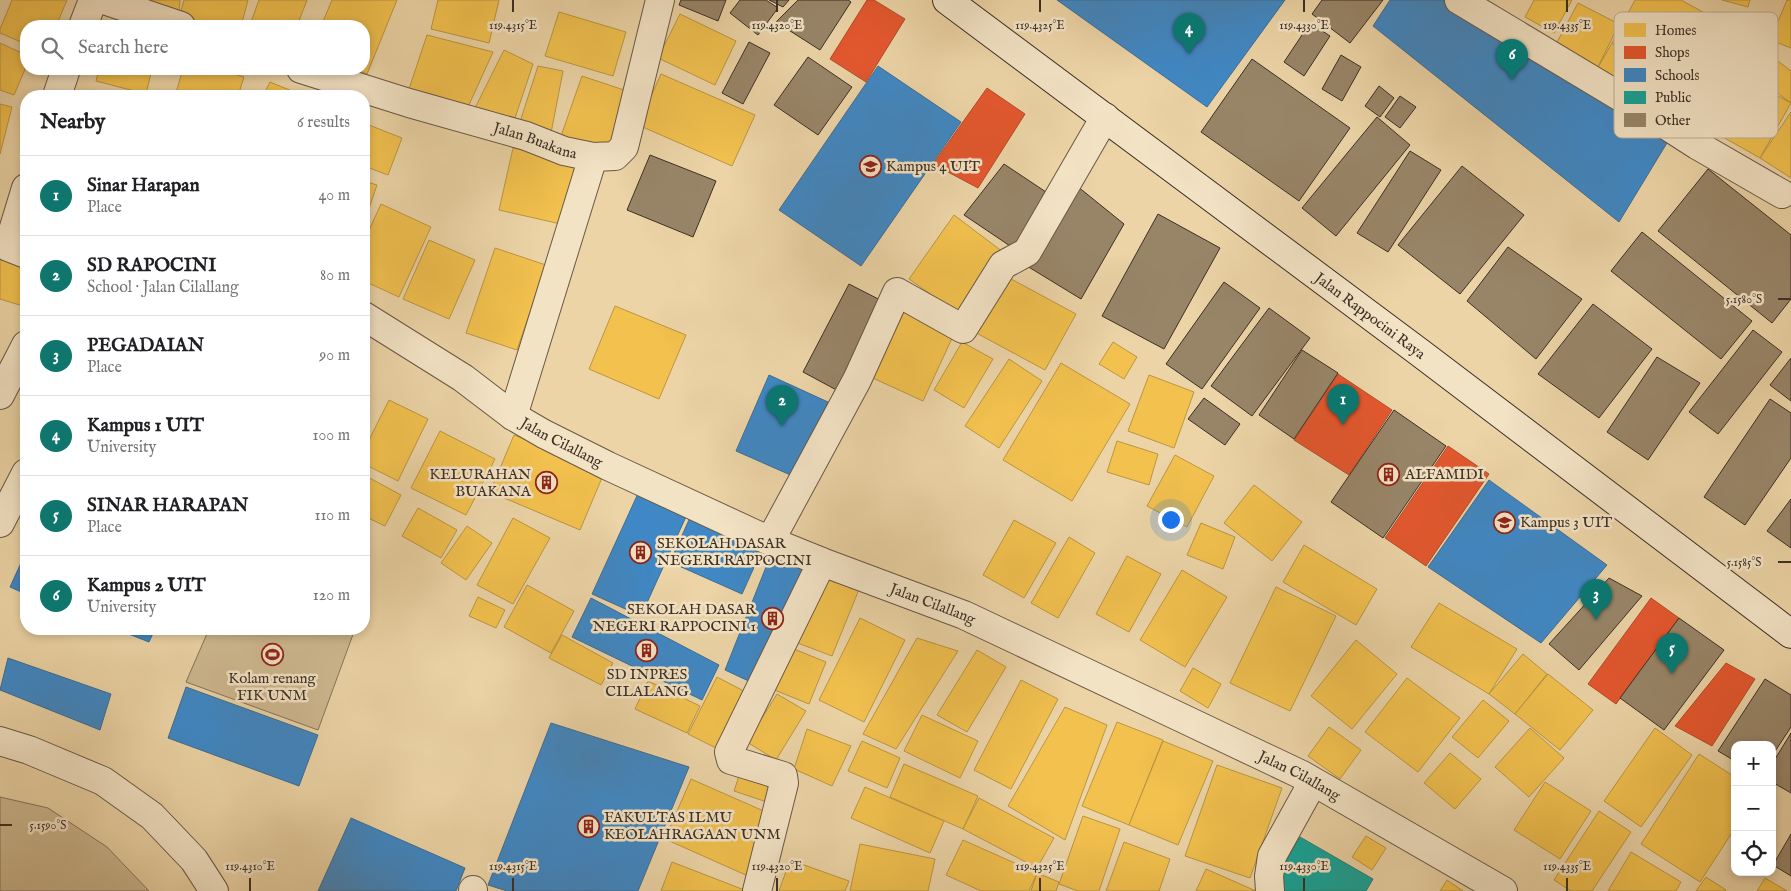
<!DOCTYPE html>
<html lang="en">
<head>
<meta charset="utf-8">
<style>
  body { margin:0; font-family:"IM FELL English",serif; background:#f6f6f6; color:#202124 }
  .controls { position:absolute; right:15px; bottom:15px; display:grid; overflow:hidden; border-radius:10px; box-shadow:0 2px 8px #0003 }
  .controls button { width:45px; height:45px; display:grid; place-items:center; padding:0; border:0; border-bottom:1px solid #e0e0e0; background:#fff; color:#202124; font:25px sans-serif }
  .you { position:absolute; left:1170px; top:519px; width:18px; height:18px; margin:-12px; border:4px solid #fff; border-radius:50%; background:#1a73e8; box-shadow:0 0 0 8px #1a73e833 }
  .badge { display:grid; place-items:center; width:32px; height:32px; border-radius:50%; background:#0f766e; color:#fff; font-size:16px; font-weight:700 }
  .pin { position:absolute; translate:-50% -41px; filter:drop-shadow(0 1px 2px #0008) }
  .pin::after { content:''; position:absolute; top:26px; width:18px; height:15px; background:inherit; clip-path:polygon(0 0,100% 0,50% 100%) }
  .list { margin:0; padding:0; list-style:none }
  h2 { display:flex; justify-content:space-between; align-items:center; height:65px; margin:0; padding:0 20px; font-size:21px }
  h2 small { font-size:16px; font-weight:400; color:#757577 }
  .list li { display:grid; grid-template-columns:32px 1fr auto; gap:15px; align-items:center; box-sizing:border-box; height:80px; padding:0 20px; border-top:1px solid #e0e0e0 }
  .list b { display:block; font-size:19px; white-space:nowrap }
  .list p { margin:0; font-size:16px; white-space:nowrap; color:#757577 }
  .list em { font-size:16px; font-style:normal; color:#757577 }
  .icon { flex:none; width:28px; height:28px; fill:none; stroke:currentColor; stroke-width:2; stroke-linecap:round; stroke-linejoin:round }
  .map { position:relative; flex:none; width:1791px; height:891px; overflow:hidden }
  .search { position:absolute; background:#fff; box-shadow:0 2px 8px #0003; left:20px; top:20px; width:350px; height:55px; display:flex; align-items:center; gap:12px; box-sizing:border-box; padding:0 18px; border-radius:20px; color:#757577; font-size:19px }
  .panel { position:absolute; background:#fff; box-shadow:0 2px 8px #0003; left:20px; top:90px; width:350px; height:545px; border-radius:20px }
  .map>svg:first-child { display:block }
</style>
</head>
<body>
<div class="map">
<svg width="1791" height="891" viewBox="0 0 1791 891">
  <rect width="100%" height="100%" fill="#ecd4a6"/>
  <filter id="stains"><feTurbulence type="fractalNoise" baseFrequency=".004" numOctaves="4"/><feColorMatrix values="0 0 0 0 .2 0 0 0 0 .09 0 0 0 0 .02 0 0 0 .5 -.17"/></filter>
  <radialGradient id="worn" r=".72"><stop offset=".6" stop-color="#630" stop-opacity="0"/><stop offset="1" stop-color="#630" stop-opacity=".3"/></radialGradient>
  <g fill="#ceb890" stroke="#85745a">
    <path d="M209,629H355L318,730L186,682Z"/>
    <path d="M0,797L48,808L107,847L149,891H0Z"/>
  </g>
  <g fill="#f2c14e" stroke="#bb9542">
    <path d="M12,0H67L56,26H26V44L0,33V29Z"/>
    <path d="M127,0H180L178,22Z"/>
    <path d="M184,0H248L241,26H195L178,22Z"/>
    <path d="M259,0H307L297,26H263L251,22Z"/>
    <path d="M332,0H397L367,74L353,69H364V26H321Z"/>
    <path d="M438,0H499L489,43L431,29Z"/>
    <path d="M1534,0H1572L1554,33L1525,17Z"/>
    <path d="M1635,0H1681L1712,17L1678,80L1612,43Z"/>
    <path d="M1722,0H1750L1748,7Z"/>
    <path d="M1787,0H1791V48L1770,40Z"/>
    <path d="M1578,3L1619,24L1597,69L1555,46Z"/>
    <path d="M559,12L626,32L613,76L545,56Z"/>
    <path d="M680,14L736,41L715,85L658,58Z"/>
    <path d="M427,35L493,52L468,107L409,89Z"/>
    <path d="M0,43L26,55V67L14,95L0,90Z"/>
    <path d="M1612,43L1678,80L1663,106L1597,69Z"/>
    <path d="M504,50L533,64L513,124L473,112Z"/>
    <path d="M1706,56L1791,103L1760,158L1675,110Z"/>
    <path d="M1778,61L1791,71V103L1763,82Z"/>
    <path d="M538,66L563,71L551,133L519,125Z"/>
    <path d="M99,69H152L146,94L96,81Z"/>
    <path d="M183,69H217L244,77L238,96H175Z"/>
    <path d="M661,74L755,115L732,166L638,125Z"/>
    <path d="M582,76L630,92L610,153L561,136Z"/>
    <path d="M270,82L304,96H263Z"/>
    <path d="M0,104L12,107L0,154Z"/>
    <path d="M1791,112V178L1760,158Z"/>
    <path d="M364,123L402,138L388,175L364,166Z"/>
    <path d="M513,148L579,162L565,225L499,210Z"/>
    <path d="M364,181L377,185L364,223Z"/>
    <path d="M381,204L431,227L399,297L364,281V241Z"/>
    <path d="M954,215L1003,252L959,314L909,279Z"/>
    <path d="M429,240L475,260L449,319L403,299Z"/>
    <path d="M495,248L546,265L517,350L466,333Z"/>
    <path d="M0,259L26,267V307L0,299Z"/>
    <path d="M1000,273L1076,314L1045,370L969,329Z"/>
    <path d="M615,306L686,335L659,399L589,369Z"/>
    <path d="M895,307L954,334L923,401L864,374Z"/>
    <path d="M962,342L993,359L964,408L934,390Z"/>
    <path d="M1113,342L1137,357L1124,379L1099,364Z"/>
    <path d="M1009,359L1042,381L999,448L965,426Z"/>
    <path d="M1061,363L1130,404L1072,501L1003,460Z"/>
    <path d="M1149,375L1194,392L1174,448L1128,431Z"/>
    <path d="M389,400L428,419L398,481L364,464V450Z"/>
    <path d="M440,431L495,459L466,515L411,488Z"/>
    <path d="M514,435L604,473L580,530L490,492Z"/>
    <path d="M1117,441L1158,454L1149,485L1107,472Z"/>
    <path d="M1175,455L1214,476L1187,527L1147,506Z"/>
    <path d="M364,475L401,495L385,526L364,516Z"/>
    <path d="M1254,485L1302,522L1272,561L1224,523Z"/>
    <path d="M418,508L457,530L441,558L402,536Z"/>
    <path d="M513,518L550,538L513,604L477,585Z"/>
    <path d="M1014,520L1056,543L1024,598L983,575Z"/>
    <path d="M1201,523L1235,537L1223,569L1187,555Z"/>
    <path d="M467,526L492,543L466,580L441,563Z"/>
    <path d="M1069,537L1095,553L1058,618L1031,603Z"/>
    <path d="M1304,545L1377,589L1356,625L1283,582Z"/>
    <path d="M1127,556L1161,574L1129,632L1096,614Z"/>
    <path d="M825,567L862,582L832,656L795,642Z"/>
    <path d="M1182,570L1227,597L1185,667L1140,640Z"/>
    <path d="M527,585L574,611L551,653L504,627Z"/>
    <path d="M1276,587L1336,616L1290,711L1230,683Z"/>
    <path d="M478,597L505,610L496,628L469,616Z"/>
    <path d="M1439,603L1517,649L1489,694L1411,647Z"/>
    <path d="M860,618L905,640L864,722L819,700Z"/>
    <path d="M562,635L613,663L601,685L549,658Z"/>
    <path d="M917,638L958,651L896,749L863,734Z"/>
    <path d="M1356,640L1397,674L1352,729L1311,696Z"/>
    <path d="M789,647L826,662L809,704L772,689Z"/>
    <path d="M977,650L1006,667L967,732L937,715Z"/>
    <path d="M1523,654L1547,674L1515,714L1489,694Z"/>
    <path d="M1193,668L1221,684L1208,708L1180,691Z"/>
    <path d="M1548,674L1593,710L1560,750L1515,714Z"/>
    <path d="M717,677L759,699L730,755L688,734Z"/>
    <path d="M1407,678L1460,718L1418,772L1365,732Z"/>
    <path d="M1021,680L1058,699L1011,789L974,770Z"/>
    <path d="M648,681L700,706L687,733L635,709Z"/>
    <path d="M777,694L806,711L776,760L747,742Z"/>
    <path d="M1483,700L1509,721L1478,758L1452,737Z"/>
    <path d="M1065,707L1107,725L1065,840L1008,806Z"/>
    <path d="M922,715L978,741L960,778L904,751Z"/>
    <path d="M1117,722L1163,740L1129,825L1082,806Z"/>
    <path d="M1329,727L1361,750L1340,779L1308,756Z"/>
    <path d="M1530,728L1564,758L1529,797L1495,767Z"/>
    <path d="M1655,728L1692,755L1641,827L1604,801Z"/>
    <path d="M807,729L851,746L832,786L794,769Z"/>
    <path d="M862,741L900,758L887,788L848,771Z"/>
    <path d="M1163,741L1213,761L1178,845L1129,825Z"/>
    <path d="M1450,753L1481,779L1455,809L1424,783Z"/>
    <path d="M1699,754L1735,777V828L1700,882L1641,844Z"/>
    <path d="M744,761L786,775L776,805L734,791Z"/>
    <path d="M904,764L978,796L963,829L890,797Z"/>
    <path d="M1217,765L1282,788L1250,878L1185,856Z"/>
    <path d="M691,779L775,816L748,876L665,839Z"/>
    <path d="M1545,782L1591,811L1560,859L1514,830Z"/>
    <path d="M865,787L944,821L930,853L851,818Z"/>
    <path d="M979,798L1054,838L1037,868L963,829Z"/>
    <path d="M1599,811L1631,832L1592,891H1571L1554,880Z"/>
    <path d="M1083,816L1120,829L1099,891H1078L1059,884Z"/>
    <path d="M1366,836L1386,848L1372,870L1352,857Z"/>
    <path d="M963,840L1037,873L1029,891H981L946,875Z"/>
    <path d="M1124,842L1170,859L1159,891H1106Z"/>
    <path d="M860,844L935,859L928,891H850Z"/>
    <path d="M1631,852L1681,882L1676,891H1608Z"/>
    <path d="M790,860L849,881L845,891H779Z"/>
    <path d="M672,862L747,891H661Z"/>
    <path d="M1206,869L1256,891H1196Z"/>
    <path d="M1037,873L1059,882L1056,891H1031Z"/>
    <path d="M1706,877L1726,890L1725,891H1696Z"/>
    <path d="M1765,878L1787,891H1757Z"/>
    <path d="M1447,880L1463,891H1440Z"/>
  </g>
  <g fill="#e4572e" stroke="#b24b2b">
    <path d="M867,0H874L905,19L866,82L830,59Z"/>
    <path d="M987,88L1025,114L978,188L933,164Z"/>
    <path d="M1338,374L1392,410L1349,475L1294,440Z"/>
    <path d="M1448,446L1489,474L1426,566L1385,538Z"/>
    <path d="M1651,598L1679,618L1616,704L1588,684Z"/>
    <path d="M1726,663L1755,679L1712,746L1675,726Z"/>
  </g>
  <g fill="#3f88c5" stroke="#3e6d95">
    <path d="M1057,0H1285L1207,107Z"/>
    <path d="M1390,0H1451L1673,133L1619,222L1373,26Z"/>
    <path d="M878,66L961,122L861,266L779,210Z"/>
    <path d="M769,375L828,402L795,477L736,451Z"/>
    <path d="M1489,480L1607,565L1541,643L1428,567Z"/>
    <path d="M641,487L689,510L641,616L592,594Z"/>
    <path d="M693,511L765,543L742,594L670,562Z"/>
    <path d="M774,547L820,566L768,690L725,670Z"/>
    <path d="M26,552V594L10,587Z"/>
    <path d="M591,598L719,665L702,700L572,637Z"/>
    <path d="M116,629H155L149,642Z"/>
    <path d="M8,658L111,694L100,730L0,690Z"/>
    <path d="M186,687L318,735L299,786L168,738Z"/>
    <path d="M551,723L689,767L638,891H507L488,885Z"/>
    <path d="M351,818L465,868L456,891H318Z"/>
  </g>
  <path fill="#17a398" stroke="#228076" d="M1300,837L1373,879L1366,891H1280L1271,886Z"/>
  <g fill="#988568" stroke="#3c2f25">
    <path d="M681,0H726L718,21L679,5Z"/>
    <path d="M740,0H766L778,8L758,35L730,13Z"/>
    <path d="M769,0H789L783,7Z"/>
    <path d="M798,0H848L851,2L820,50L776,22Z"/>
    <path d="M1322,0H1383L1350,43L1312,14Z"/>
    <path d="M1310,23L1330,36L1304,76L1284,62Z"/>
    <path d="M749,42L770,53L743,104L722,93Z"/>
    <path d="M1341,55L1361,67L1342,101L1322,89Z"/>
    <path d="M808,57L852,87L818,135L774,105Z"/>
    <path d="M1252,59L1350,128L1299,201L1201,132Z"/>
    <path d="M1379,86L1394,98L1380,117L1365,106Z"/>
    <path d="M1400,96L1416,107L1400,128L1385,117Z"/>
    <path d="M1377,117L1410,145L1336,236L1302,208Z"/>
    <path d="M1410,151L1441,170L1388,252L1357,233Z"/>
    <path d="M650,155L716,181L693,237L627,210Z"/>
    <path d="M1004,164L1055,198L1019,252L964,215Z"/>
    <path d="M1462,166L1524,215L1460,294L1398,245Z"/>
    <path d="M1708,169L1791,235V299L1772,323L1658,231Z"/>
    <path d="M1077,186L1124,224L1081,299L1027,266Z"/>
    <path d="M1158,214L1220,248L1164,349L1102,316Z"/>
    <path d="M1642,232L1752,321L1721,359L1611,271Z"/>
    <path d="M1508,247L1582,299L1536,359L1467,301Z"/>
    <path d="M1224,282L1260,308L1202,389L1166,364Z"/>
    <path d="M849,284L888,304L842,393L803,372Z"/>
    <path d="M1593,304L1652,349L1599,418L1538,374Z"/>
    <path d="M1269,308L1310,338L1252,416L1211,386Z"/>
    <path d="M1753,330L1782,352L1718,434L1689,412Z"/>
    <path d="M1302,350L1338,373L1294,439L1259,415Z"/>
    <path d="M1657,357L1700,383L1648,460L1607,432Z"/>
    <path d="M1791,358V401L1770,385Z"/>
    <path d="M1204,398L1240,424L1225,445L1188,419Z"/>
    <path d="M1770,399L1791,413V458L1745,525L1704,497Z"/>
    <path d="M1394,410L1446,446L1383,538L1331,502Z"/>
    <path d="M1791,499V548L1767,531Z"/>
    <path d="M1609,578L1642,596L1579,670L1549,644Z"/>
    <path d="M1679,618L1724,650L1664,730L1620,698Z"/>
    <path d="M1765,679L1791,695V727L1772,756V745H1735V761L1718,751Z"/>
    <path d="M1791,733V793L1772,782V764Z"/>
    <path d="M1791,834V876L1773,865Z"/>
  </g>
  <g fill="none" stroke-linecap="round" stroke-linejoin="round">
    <defs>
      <g id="minor">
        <path d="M104,0L181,26"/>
        <path d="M1459,0L1644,111L1697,145L1782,194"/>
        <path d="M83,26L93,0"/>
        <path id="s1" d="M301,69L409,103L526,136L564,151L593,157L615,156L624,147L660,0"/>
        <path d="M57,96L66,69"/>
        <path d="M26,188L8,247L26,254"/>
        <path d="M513,416L593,157"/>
        <path d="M0,523L26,473"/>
        <path d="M770,541L857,380L897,292L963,329L1003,265L1027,252L1105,117"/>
        <path d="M0,741L29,750L103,781L152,816L194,860L214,891"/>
        <path d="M473,891V890"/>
        <path d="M757,891L784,783L783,776L731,760L729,752L822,562"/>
        <path d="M1270,891L1269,876L1272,856L1313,782"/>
      </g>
      <g id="tertiary">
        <path id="s2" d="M364,316L463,378L513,416L544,434L608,466L770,541L822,562L964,615L1182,718L1302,775L1503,891"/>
        <path d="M0,395L26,345"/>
      </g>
      <g id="secondary">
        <path id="s3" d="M947,0L1419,352L1791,634"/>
      </g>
    </defs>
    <use href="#minor" stroke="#685845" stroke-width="30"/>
    <use href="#tertiary" stroke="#685845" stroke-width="30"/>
    <use href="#secondary" stroke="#3c2f25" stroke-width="30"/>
    <use href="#minor" stroke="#f3e3c5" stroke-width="28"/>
    <use href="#tertiary" stroke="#f3e3c5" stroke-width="28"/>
    <use href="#secondary" stroke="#f3e3c5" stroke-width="28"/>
  </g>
  <path fill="none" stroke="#3c2f25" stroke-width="2" d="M513,0V12M777,0V12M1040,0V12M1304,0V12M1567,0V12M1778,299H1791M1778,562H1791M0,825H12M250,878V891M513,878V891M777,878V891M1040,878V891M1304,878V891M1567,878V891"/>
  <defs>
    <symbol id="university-ring" viewBox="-11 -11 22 22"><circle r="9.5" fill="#f3e3c5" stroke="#8f2418" stroke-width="1.5"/><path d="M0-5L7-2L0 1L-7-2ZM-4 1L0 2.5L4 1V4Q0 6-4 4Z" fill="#8f2418"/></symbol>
    <symbol id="building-ring" viewBox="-11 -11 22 22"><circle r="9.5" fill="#f3e3c5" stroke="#8f2418" stroke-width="1.5"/><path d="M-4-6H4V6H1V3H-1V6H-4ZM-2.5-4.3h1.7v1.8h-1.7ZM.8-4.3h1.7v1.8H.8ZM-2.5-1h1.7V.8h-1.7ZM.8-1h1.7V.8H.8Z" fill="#8f2418"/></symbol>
    <symbol id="stadium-ring" viewBox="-11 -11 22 22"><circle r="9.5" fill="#f3e3c5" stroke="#8f2418" stroke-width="1.5"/><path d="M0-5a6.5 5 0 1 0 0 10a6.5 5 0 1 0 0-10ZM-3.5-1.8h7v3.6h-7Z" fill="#8f2418"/></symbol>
  </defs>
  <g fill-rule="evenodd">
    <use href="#university-ring" x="858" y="154" width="25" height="25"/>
    <use href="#building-ring" x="1376" y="462" width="25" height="25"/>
    <use href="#building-ring" x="534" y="470" width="25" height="25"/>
    <use href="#university-ring" x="1492" y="510" width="25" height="25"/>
    <use href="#building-ring" x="628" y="540" width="25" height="25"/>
    <use href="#building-ring" x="760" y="606" width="25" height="25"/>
    <use href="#building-ring" x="634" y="638" width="25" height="25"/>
    <use href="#stadium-ring" x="260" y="642" width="25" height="25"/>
    <use href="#building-ring" x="576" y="814" width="25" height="25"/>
  </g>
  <g text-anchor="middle" stroke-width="5" stroke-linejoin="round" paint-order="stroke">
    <g font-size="15" fill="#3c2f25" stroke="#f3e3c5">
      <text dy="5" stroke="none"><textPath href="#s1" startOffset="245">Jalan Buakana</textPath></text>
      <text dy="5" stroke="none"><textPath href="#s3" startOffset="528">Jalan Rappocini Raya</textPath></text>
      <text dy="5" stroke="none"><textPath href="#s2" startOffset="235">Jalan Cilallang</textPath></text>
      <text dy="5" stroke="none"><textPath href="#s2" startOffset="640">Jalan Cilallang</textPath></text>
      <text dy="5" stroke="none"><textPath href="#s2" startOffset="1045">Jalan Cilallang</textPath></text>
    </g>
    <g font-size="15" fill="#3c2f25" stroke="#f3e3c5" text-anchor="start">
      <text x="886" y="171">Kampus 4 UIT</text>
      <text x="531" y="479" text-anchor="end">KELURAHAN<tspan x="531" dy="17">BUAKANA</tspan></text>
      <text x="1405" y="479">ALFAMIDI</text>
      <text x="1520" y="527">Kampus 3 UIT</text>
      <text x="657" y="548">SEKOLAH DASAR<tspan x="657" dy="17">NEGERI RAPPOCINI</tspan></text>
      <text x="756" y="614" text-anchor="end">SEKOLAH DASAR<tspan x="756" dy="17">NEGERI RAPPOCINI 1</tspan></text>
      <text x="647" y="679" text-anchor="middle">SD INPRES<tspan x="647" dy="17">CILALANG</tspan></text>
      <text x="272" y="683" text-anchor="middle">Kolam renang<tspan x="272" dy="17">FIK UNM</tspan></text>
      <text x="604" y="822">FAKULTAS ILMU<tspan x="604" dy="17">KEOLAHRAGAAN UNM</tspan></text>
    </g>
  </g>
  <rect x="1614" y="12" width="164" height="126" rx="8" fill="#f3e3c5" stroke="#bcad95" stroke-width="1"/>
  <rect x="1624" y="23" width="22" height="14" fill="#f2c14e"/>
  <rect x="1624" y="46" width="22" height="13" fill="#e4572e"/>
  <rect x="1624" y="68" width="22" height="14" fill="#3f88c5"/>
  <rect x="1624" y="91" width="22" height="13" fill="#17a398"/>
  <rect x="1624" y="113" width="22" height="14" fill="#988568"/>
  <g font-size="14" fill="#3c2f25">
    <text x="1655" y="35">Homes</text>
    <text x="1655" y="57">Shops</text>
    <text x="1655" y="80">Schools</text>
    <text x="1655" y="102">Public</text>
    <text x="1655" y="125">Other</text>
  </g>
  <g font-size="12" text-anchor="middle" fill="#3c2f25" stroke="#f3e3c5" stroke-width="5" stroke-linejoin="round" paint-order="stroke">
    <text x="513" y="29">119.4315°E</text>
    <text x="777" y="29">119.4320°E</text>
    <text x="1040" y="29">119.4325°E</text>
    <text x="1304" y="29">119.4330°E</text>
    <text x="1567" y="29">119.4335°E</text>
    <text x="1744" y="303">5.1580°S</text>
    <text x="1744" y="566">5.1585°S</text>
    <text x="48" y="829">5.1590°S</text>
    <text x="250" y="870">119.4310°E</text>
    <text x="513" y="870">119.4315°E</text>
    <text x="777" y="870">119.4320°E</text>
    <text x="1040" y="870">119.4325°E</text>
    <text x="1304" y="870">119.4330°E</text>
    <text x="1567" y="870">119.4335°E</text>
  </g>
  <rect width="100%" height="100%" filter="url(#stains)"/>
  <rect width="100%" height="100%" fill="url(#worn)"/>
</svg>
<div class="controls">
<button>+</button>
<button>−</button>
<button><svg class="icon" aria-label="locate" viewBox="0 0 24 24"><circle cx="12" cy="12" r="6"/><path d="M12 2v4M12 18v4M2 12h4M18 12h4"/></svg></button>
</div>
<div class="you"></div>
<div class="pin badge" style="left:1343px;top:425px">1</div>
<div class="pin badge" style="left:782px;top:426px">2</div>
<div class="pin badge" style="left:1596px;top:620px">3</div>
<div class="pin badge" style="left:1189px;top:54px">4</div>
<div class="pin badge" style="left:1672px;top:674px">5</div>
<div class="pin badge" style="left:1512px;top:80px">6</div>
<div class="search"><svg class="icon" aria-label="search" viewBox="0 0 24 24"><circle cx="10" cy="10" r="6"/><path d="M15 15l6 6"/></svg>Search here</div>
<section class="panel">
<h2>Nearby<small>6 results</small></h2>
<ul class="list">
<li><span class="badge">1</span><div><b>Sinar Harapan</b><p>Place</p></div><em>40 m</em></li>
<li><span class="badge">2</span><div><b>SD RAPOCINI</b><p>School · Jalan Cilallang</p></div><em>80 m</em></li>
<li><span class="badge">3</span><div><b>PEGADAIAN</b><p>Place</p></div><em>90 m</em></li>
<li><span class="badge">4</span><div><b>Kampus 1 UIT</b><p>University</p></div><em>100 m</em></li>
<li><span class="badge">5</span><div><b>SINAR HARAPAN</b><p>Place</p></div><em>110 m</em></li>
<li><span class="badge">6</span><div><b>Kampus 2 UIT</b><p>University</p></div><em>120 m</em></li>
</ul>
</section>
</div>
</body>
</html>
